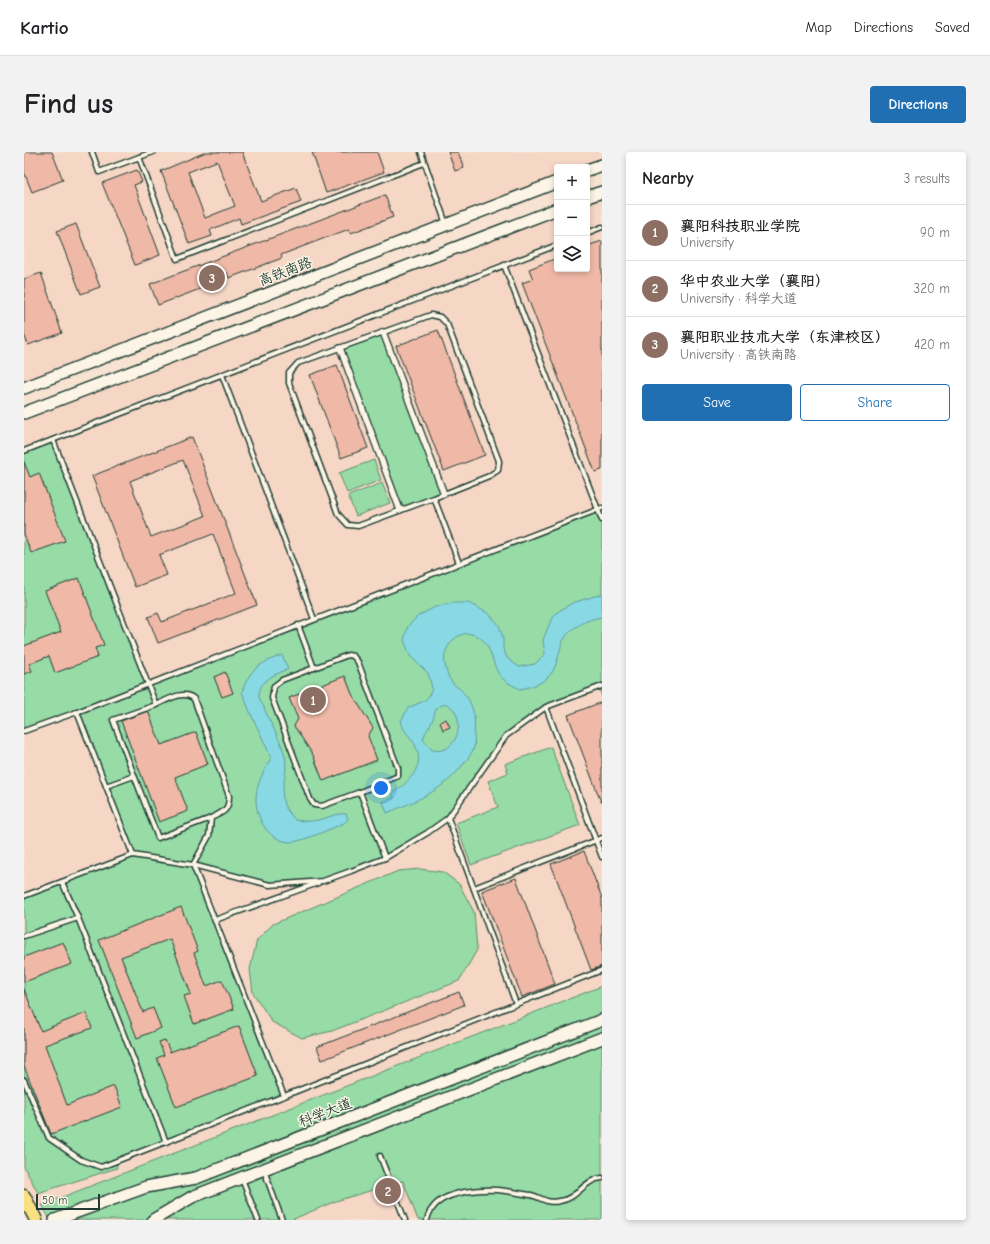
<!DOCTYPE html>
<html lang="en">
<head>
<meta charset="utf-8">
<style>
  body { margin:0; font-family:"Comic Neue","LXGW WenKai TC",sans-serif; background:#f2f2f2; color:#202124 }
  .controls { position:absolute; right:12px; top:12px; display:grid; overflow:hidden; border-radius:4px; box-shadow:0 2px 6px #0003 }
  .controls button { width:36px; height:36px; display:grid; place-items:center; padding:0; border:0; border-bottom:1px solid #e0e0e0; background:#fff; color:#202124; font:20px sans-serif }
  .scale { position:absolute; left:12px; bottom:10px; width:64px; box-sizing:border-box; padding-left:4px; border:2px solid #1f3d34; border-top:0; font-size:11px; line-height:14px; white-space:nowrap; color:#1f3d34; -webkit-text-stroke:3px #fcf5e5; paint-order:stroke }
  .you { position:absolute; left:357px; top:636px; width:14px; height:14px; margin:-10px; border:3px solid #fff; border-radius:50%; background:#1a73e8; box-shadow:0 0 0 6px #1a73e833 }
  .badge { display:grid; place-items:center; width:26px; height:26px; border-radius:50%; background:#1f6fb2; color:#fff; font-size:13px; font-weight:700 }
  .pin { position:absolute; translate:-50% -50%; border:2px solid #fff; box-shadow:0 1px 4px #0006 }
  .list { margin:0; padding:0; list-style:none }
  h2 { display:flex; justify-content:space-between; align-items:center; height:52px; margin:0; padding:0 16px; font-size:17px }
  h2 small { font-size:13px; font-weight:400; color:#757577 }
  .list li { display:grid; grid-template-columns:26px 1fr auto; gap:12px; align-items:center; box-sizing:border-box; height:56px; padding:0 16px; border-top:1px solid #e0e0e0 }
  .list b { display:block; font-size:15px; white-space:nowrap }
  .list p { margin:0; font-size:13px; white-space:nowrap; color:#757577 }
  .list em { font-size:13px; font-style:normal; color:#757577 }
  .actions { display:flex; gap:8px; padding:12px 16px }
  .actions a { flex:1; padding:9px 0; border:1px solid #1f6fb2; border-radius:4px; text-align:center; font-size:14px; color:#1f6fb2 }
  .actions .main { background:#1f6fb2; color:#fff }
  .icon { flex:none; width:22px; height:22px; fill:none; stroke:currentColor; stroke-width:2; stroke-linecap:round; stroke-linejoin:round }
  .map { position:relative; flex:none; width:578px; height:1068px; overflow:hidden; border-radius:4px }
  header { display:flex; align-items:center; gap:24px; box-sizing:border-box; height:56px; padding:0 20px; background:#fff; border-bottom:1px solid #e0e0e0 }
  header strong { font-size:19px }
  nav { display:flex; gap:22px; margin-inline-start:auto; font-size:14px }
  .intro { display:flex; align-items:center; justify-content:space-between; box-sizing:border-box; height:96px; padding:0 24px }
  h1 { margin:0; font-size:28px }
  .button { padding:10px 18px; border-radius:4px; background:#1f6fb2; color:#fff; font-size:14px; font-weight:700 }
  main { display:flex; gap:24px; padding:0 24px }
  aside { flex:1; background:#fff; border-radius:4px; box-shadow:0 2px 6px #0003 }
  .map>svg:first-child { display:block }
</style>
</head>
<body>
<header>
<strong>Kartio</strong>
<nav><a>Map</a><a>Directions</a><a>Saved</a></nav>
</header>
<div class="intro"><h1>Find us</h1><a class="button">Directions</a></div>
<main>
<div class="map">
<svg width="578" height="1068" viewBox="0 0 578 1068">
  <rect width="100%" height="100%" fill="#f8e3d2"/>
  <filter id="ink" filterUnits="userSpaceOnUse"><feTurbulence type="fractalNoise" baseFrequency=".025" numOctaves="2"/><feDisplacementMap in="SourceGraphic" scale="8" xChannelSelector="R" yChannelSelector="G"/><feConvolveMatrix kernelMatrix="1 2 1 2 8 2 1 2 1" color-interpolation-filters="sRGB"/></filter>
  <g filter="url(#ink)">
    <g fill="#f6d6c5">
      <path d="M0,0H578V13L563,15H533V30L0,236Z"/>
      <path d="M578,40V834L6,1057L0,1044V262L533,57V117H563V45Z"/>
      <path d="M379,1029L578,1068H267L312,1049Z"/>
    </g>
    <g fill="#97dba7" stroke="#5b8c6e">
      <path d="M359,180L420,342L376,358L316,196Z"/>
      <path d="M29,288L124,531L574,357L578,368V545L575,535L522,555L482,584L424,666L361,706L299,729L246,733L169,714L260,944L92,1009L93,1016L14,1041L0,1015V744L109,703L53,560L0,579V299Z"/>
      <path d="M350,308L357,328L323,341L315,321Z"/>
      <path d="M358,331L366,351L332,364L324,344Z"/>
      <path d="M527,595L556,673L447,713L432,671L474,655L464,629L484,621L481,612Z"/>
      <path d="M396,717L419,720L435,732L450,760L453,798L435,829L308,879L278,886L248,870L229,841L226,817L233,788L249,772L374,719Z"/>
      <path d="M578,834V1068H394L379,1029L312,1049L267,1068H26L18,1053Z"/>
    </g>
    <g fill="#89d9e5" stroke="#5f9b9e" fill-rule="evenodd">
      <path d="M578,442V465C562,467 542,477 537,494C534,505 533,514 526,523C518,532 507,535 496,537C488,533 479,529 474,521C467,508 467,489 451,483C433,476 417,497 421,513C422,519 424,526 428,530C429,533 432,534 435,536C439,540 445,547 447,553C451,563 451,572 450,583C450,587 451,591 450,595C448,602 441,610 437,615C417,640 391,649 363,661L359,650L370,646L369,641C388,628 404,611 388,588C382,579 380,580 377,569L384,556L400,549L405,544L408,536L404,521L386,504L380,488L384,474L394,464L411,455L429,451H444L464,461L475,473L479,486V496L483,506L495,515L511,512L521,502L519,488L525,473L532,461L548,451ZM423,552C425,554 429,556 430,558C439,571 434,594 418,598C415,599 411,598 408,598L399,587C401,579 407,574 409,567C411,562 410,559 414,555C416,553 420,553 423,552Z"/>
      <path d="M258,503L264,517C253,522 236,527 235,542C234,545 237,550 239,553C245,570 256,586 261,604C265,620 255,638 260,653C262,658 268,664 271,668C279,669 286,670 294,668C304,666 312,661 322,662L324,667L320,671C308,676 276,691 265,690C238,687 226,654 235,631C238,622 243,614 247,606C238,583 226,563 218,540C226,516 235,512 258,503Z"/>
    </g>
    <g fill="#f0b8a7" stroke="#1f3d34" fill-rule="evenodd">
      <path d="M0,0H28L39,28L8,40L0,20Z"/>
      <path d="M182,0H218L237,49L272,36L277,50L217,72L215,66L186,78L188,84L165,92L137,19ZM193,9L211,54L181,66L164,20Z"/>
      <path d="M288,0H353L360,20L302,41Z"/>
      <path d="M424,0H434L440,16L431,19Z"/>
      <path d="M113,18L118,30L110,33L136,103L111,113L78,31Z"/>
      <path d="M361,43L369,65L327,81L325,77L301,86L257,103L258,106L205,126L203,121L174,132L176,137L134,153L126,132Z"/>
      <path d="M52,72L76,135L57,142L33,79Z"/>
      <path d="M578,89V318L571,320L498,131L509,127L505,117L533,106V117H563V94Z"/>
      <path d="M17,121L38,181L4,193L0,182V127Z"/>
      <path d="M414,178L461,303L420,319L372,194Z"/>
      <path d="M313,213L344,296L317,306L286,223Z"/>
      <path d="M168,285L233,453L134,491L124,465L134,461L138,470L212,441L189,382L135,403L143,423L111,435L68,324ZM159,308L181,364L127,385L106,329Z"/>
      <path d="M0,310L6,325L15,321L41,389L7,401L0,382Z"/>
      <path d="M55,426L80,493L71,496L74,505L31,521L25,504L5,512L8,519L0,522V494L37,480L21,439Z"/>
      <path d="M201,520L209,541L198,545L190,525Z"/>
      <path d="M321,524L328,542L349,576L344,584L353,608L299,629L289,603L270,574L274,567L265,546Z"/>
      <path d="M578,550V650H577L544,563Z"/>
      <path d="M124,559L137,593L172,580L184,612L151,625L164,659L135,670L97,569Z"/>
      <path d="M422,567L426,575L419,578L416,570Z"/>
      <path d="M560,699L578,746V814L567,818L527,712Z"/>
      <path d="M492,726L531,832L498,845L458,739Z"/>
      <path d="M157,755L174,799L170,801L182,834L198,828L210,857L170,872L160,844L167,842L146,787L97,805L119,860L129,856L137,876L113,886L75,788Z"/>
      <path d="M39,790L48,812L0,830V805Z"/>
      <path d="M0,837L17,879L62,861L68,876L21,893L43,953L90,934L98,955L27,982L0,914Z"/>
      <path d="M435,840L440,853L298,908L293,895Z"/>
      <path d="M215,874L234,924L152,955L133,906L140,903L135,890L141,888L146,900Z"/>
    </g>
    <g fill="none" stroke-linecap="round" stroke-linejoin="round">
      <defs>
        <g id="service">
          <path d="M68,0L75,20L129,0"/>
          <path d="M397,0L422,72"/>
          <path d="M115,5L153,107L400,11"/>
          <path d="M563,81L578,75"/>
          <path d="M480,113L578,368"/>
          <path d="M198,223L290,467"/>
          <path d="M0,299L533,93"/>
          <path d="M410,346L465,324L474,318L475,309L423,172L416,165L407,163L274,211L265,221V231L314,362L324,373L334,374L410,346L435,411"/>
          <path d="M274,473L290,516"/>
          <path d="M132,553L89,568L134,686L187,666"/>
          <path d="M522,555L578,705"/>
          <path d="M53,560L109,703"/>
          <path d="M0,579L53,560L578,356"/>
          <path d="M82,634L110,624"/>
          <path d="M336,640L374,624V616L334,510L329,504L324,503L258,528L250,534L248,546L286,647L290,653L298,654L336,640L361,706"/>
          <path d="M424,666L492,852"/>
          <path d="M450,736L578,686"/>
          <path d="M0,744L109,703L169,713L246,733L299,729L327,719L361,706L403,681L424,666L482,584L522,555L578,534"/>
          <path d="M54,766L142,990"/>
          <path d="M191,768L294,731"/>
          <path d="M0,784L54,766L38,730"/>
          <path d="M0,928L25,986L57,1008L77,1015L260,944L169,713L185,684L187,666C199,660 205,659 205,644L170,547C160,537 143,548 132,553L29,288"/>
          <path d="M260,944L578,818"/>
          <path d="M356,1004L381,1068"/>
          <path d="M240,1018L258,1068"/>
          <path d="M218,1027L234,1068"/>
          <path d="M403,1068C404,1064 405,1060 408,1057C420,1038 462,1036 482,1039C490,1040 499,1042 507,1043C519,1046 522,1052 536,1049C553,1047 561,1027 578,1026"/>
        </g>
        <g id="pedestrian">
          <path d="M359,180L420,342"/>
          <path d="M316,196L376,358"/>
        </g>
        <g id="secondary">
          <path d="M563,18L578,13"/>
          <path d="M563,45L578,40"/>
          <path d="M0,236L533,30"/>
          <path d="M0,261L533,57"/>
          <path d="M31,1068L122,1035L172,1026L578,868"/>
          <path d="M129,1068L168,1045L578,886"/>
        </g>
        <path id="primary" d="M0,1044L12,1068"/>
      </defs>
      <use href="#service" stroke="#1f3d34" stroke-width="7"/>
      <use href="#pedestrian" stroke="#1f3d34" stroke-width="8"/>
      <use href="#secondary" stroke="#1f3d34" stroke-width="14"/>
      <use href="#primary" stroke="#1f3d34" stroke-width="15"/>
      <use href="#service" stroke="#fcf5e5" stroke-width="4"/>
      <use href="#pedestrian" stroke="#fcf5e5" stroke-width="5.5"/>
      <use href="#secondary" stroke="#fcf5e5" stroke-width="11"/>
      <use href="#primary" stroke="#f9e181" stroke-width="12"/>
    </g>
  </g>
  <g text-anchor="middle" stroke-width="3" stroke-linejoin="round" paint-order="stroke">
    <g font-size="14" fill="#1f3d34" stroke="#fcf5e5">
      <text transform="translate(261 119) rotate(-21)" y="5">高铁南路</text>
      <text transform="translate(301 960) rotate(-21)" y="5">科学大道</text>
    </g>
  </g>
</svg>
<div class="controls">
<button>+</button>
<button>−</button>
<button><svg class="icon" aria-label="layers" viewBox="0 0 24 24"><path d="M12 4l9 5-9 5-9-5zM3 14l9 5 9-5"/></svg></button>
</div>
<div class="scale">50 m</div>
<div class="you"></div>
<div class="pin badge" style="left:289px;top:548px;background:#8d6e63">1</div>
<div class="pin badge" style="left:364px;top:1039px;background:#8d6e63">2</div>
<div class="pin badge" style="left:188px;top:126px;background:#8d6e63">3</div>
</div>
<aside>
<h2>Nearby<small>3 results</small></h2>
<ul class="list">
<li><span class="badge" style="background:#8d6e63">1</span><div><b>襄阳科技职业学院</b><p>University</p></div><em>90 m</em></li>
<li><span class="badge" style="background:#8d6e63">2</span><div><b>华中农业大学（襄阳）</b><p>University · 科学大道</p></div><em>320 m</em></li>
<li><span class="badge" style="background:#8d6e63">3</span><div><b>襄阳职业技术大学（东津校区）</b><p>University · 高铁南路</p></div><em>420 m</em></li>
</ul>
<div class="actions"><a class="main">Save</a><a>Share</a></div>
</aside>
</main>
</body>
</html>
